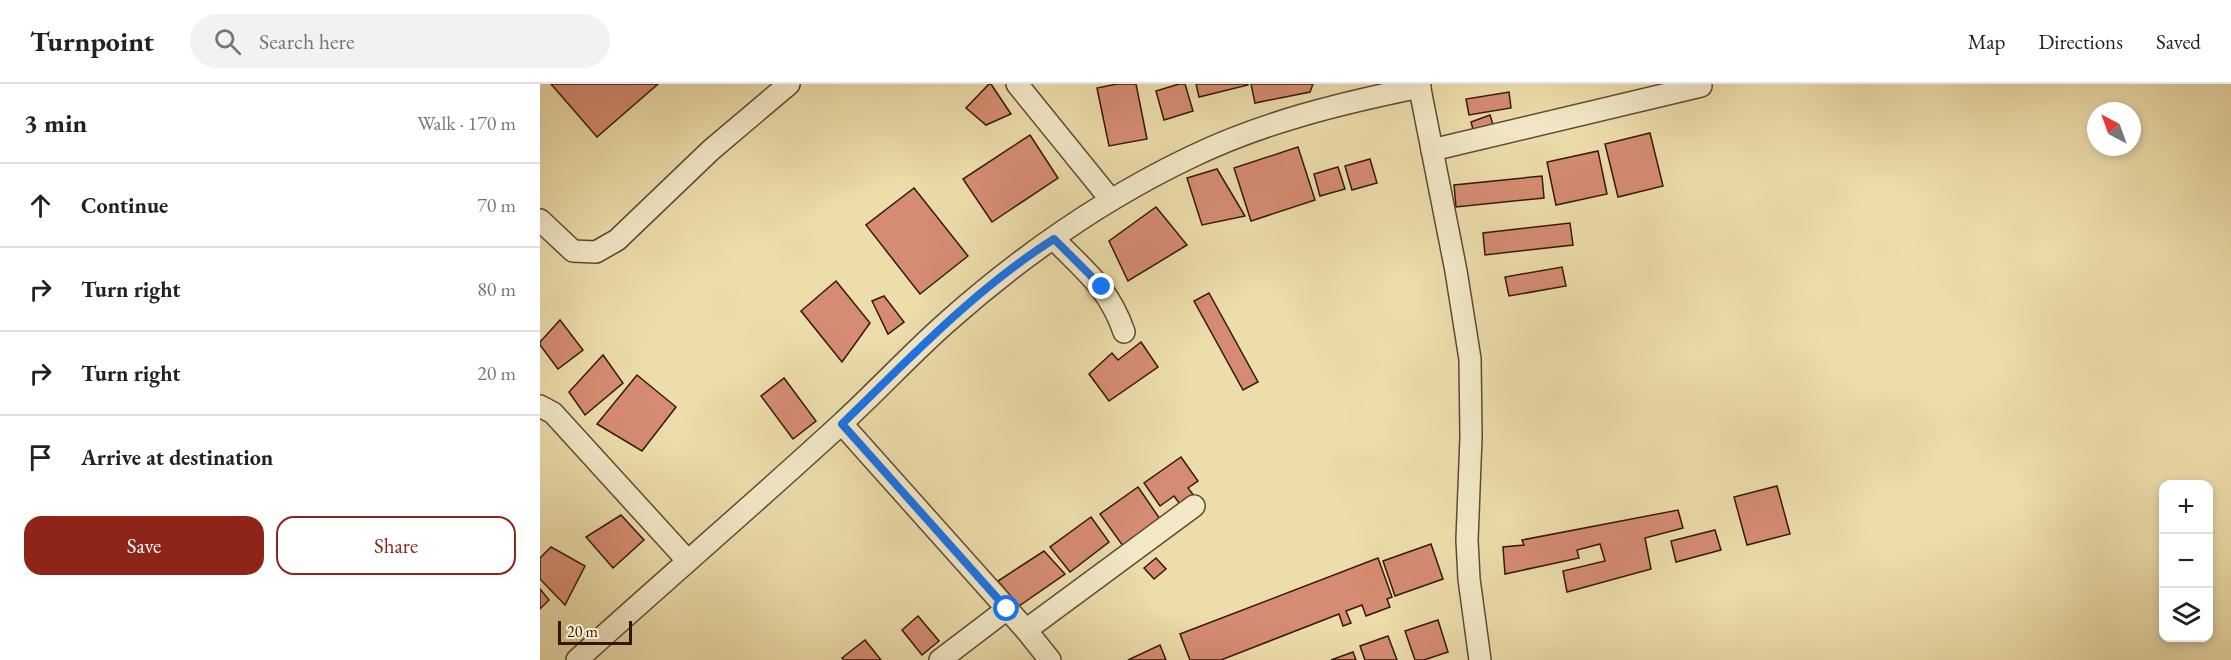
<!DOCTYPE html>
<html lang="en">
<head>
<meta charset="utf-8">
<style>
  body { margin:0; font-family:"EB Garamond",serif; background:#f2f2f2; color:#222 }
  .controls { position:absolute; right:18px; bottom:18px; display:grid; overflow:hidden; border-radius:12px; box-shadow:0 3px 9px #0003 }
  .controls button { width:54px; height:54px; display:grid; place-items:center; padding:0; border:0; border-bottom:2px solid #e0e0e0; background:#fff; color:#222; font:30px sans-serif }
  .compass { position:absolute; left:1547px; top:18px; width:54px; height:54px; border-radius:50%; background:#fff; box-shadow:0 3px 9px #0003; rotate:319deg }
  .scale { position:absolute; left:18px; bottom:15px; width:74px; box-sizing:border-box; padding-left:6px; border:3px solid #32180c; border-top:0; font-size:16px; line-height:21px; white-space:nowrap; color:#32180c; -webkit-text-stroke:4px #f3e9c8; paint-order:stroke }
  .stop { position:absolute; width:18px; height:18px; margin:-14px; border:4px solid #1a73e8; border-radius:50%; background:#fff }
  .stop.end { background:#1a73e8; border-color:#fff; box-shadow:0 2px 6px #0008 }
  .list { margin:0; padding:0; list-style:none }
  h2 { display:flex; justify-content:space-between; align-items:center; height:78px; margin:0; padding:0 24px; font-size:26px }
  h2 small { font-size:20px; font-weight:400; color:#767676 }
  .list li { display:grid; grid-template-columns:39px 1fr auto; gap:18px; align-items:center; box-sizing:border-box; height:84px; padding:0 24px; border-top:2px solid #e0e0e0 }
  .list b { display:block; font-size:22px; white-space:nowrap }
  .list em { font-size:20px; font-style:normal; color:#767676 }
  .actions { display:flex; gap:12px; padding:18px 24px }
  .actions a { flex:1; padding:14px 0; border:2px solid #8f2418; border-radius:18px; text-align:center; font-size:21px; color:#8f2418 }
  .actions .main { background:#8f2418; color:#fff }
  .icon { flex:none; width:33px; height:33px; fill:none; stroke:currentColor; stroke-width:2; stroke-linecap:round; stroke-linejoin:round }
  .map { position:relative; flex:none; width:1691px; height:576px; overflow:hidden }
  header { display:flex; align-items:center; gap:36px; box-sizing:border-box; height:84px; padding:0 30px; background:#fff; border-bottom:2px solid #e0e0e0 }
  header strong { font-size:28px }
  nav { display:flex; gap:33px; margin-inline-start:auto; font-size:21px }
  .search { width:420px; height:54px; background:#f2f2f2; display:flex; align-items:center; gap:15px; box-sizing:border-box; padding:0 21px; border-radius:33px; color:#767676; font-size:22px }
  main { display:flex }
  aside { flex:1; background:#fff }
  .map>svg:first-child { display:block }
</style>
</head>
<body>
<header>
<strong>Turnpoint</strong>
<div class="search"><svg class="icon" aria-label="search" viewBox="0 0 24 24"><circle cx="10" cy="10" r="6"/><path d="M15 15l6 6"/></svg>Search here</div>
<nav><a>Map</a><a>Directions</a><a>Saved</a></nav>
</header>
<main>
<aside>
<h2>3 min<small>Walk · 170 m</small></h2>
<ul class="list">
<li><svg class="icon" aria-label="ahead" viewBox="0 0 24 24"><path d="M12 20V5M6 11l6-6 6 6"/></svg><div><b>Continue</b></div><em>70 m</em></li>
<li><svg class="icon" aria-label="right" viewBox="0 0 24 24"><path d="M7 20v-9h11M14 6l5 5-5 5"/></svg><div><b>Turn right</b></div><em>80 m</em></li>
<li><svg class="icon" aria-label="right" viewBox="0 0 24 24"><path d="M7 20v-9h11M14 6l5 5-5 5"/></svg><div><b>Turn right</b></div><em>20 m</em></li>
<li><svg class="icon" aria-label="arrive" viewBox="0 0 24 24"><path d="M6 21V4h12l-3 4 3 4H6"/></svg><div><b>Arrive at destination</b></div></li>
</ul>
<div class="actions"><a class="main">Save</a><a>Share</a></div>
</aside>
<div class="map">
<svg width="1691" height="576" viewBox="0 0 1691 576">
  <rect width="100%" height="100%" fill="#ecddab"/>
  <filter id="stains"><feTurbulence type="fractalNoise" baseFrequency=".00333" numOctaves="4"/><feColorMatrix values="0 0 0 0 .2 0 0 0 0 .09 0 0 0 0 .02 0 0 0 .5 -.17"/></filter>
  <radialGradient id="worn" r=".72"><stop offset=".6" stop-color="#630" stop-opacity="0"/><stop offset="1" stop-color="#630" stop-opacity=".3"/></radialGradient>
  <g fill="#d68c72" stroke="#32180c" stroke-width="1.5">
    <path d="M11,0H118L57,53Z"/>
    <path d="M449,0H451L471,30L446,41L426,24Z"/>
    <path d="M577,0H596L607,55L569,62L557,4Z"/>
    <path d="M639,0H645L653,27L624,36L616,7Z"/>
    <path d="M656,0H708V1L659,13Z"/>
    <path d="M711,0H773L770,8L715,19Z"/>
    <path d="M969,8L971,24L929,31L926,15Z"/>
    <path d="M950,31L955,47L935,53L931,38Z"/>
    <path d="M1110,49L1123,102L1078,113L1065,60Z"/>
    <path d="M490,51L518,94L452,138L423,95Z"/>
    <path d="M758,63L775,116L711,137L694,84Z"/>
    <path d="M1058,67L1067,110L1016,121L1007,78Z"/>
    <path d="M830,75L837,99L812,106L805,82Z"/>
    <path d="M798,83L805,105L780,112L774,90Z"/>
    <path d="M677,85L705,132L662,141L647,94Z"/>
    <path d="M1002,92L1004,114L916,123L914,101Z"/>
    <path d="M374,104L428,172L380,210L326,141Z"/>
    <path d="M616,123L647,161L588,197L569,157Z"/>
    <path d="M1030,139L1033,161L945,171L943,149Z"/>
    <path d="M1022,183L1026,202L969,212L965,193Z"/>
    <path d="M296,197L330,239L302,278L261,227Z"/>
    <path d="M669,209L718,298L703,306L654,217Z"/>
    <path d="M344,212L364,238L348,250L332,217Z"/>
    <path d="M20,236L43,266L18,285L0,261V258Z"/>
    <path d="M601,258L618,283L569,317L549,290L572,269L578,276Z"/>
    <path d="M63,271L83,299L45,331L29,308Z"/>
    <path d="M97,291L136,323L102,367L57,340Z"/>
    <path d="M244,294L276,337L253,355L221,312Z"/>
    <path d="M641,373L658,397L648,404L655,413L642,423L634,412L620,422L604,399Z"/>
    <path d="M1237,402L1250,450L1207,461L1194,413Z"/>
    <path d="M598,403L620,435L583,462L560,430Z"/>
    <path d="M1138,426L1143,444L1105,454L1111,485L1027,508L1023,487L1065,477L1060,460L1037,466L1039,474L965,490L963,463L984,461L982,456Z"/>
    <path d="M81,431L104,456L73,484L46,453Z"/>
    <path d="M551,433L569,458L530,488L510,463Z"/>
    <path d="M1175,446L1181,466L1136,478L1131,457Z"/>
    <path d="M891,460L903,495L855,512L843,477Z"/>
    <path d="M11,463L45,482L25,521L0,495V474Z"/>
    <path d="M504,467L525,490L479,522L458,497Z"/>
    <path d="M616,474L626,485L614,495L604,484Z"/>
    <path d="M838,474L852,513L847,515L850,523L826,532L822,521L806,527L811,539L803,542L799,530L681,576H650L640,550Z"/>
    <path d="M0,505L9,516L0,525Z"/>
    <path d="M378,532L399,557L382,571L362,546Z"/>
    <path d="M898,536L908,568L884,576H875L865,547Z"/>
    <path d="M848,552L857,576H825L820,562Z"/>
    <path d="M325,556L341,576H304L302,574Z"/>
    <path d="M620,561L626,576H588Z"/>
    <path d="M813,568L816,576H791Z"/>
  </g>
  <g fill="none" stroke-linecap="round" stroke-linejoin="round">
    <defs>
      <g id="minor">
        <path d="M477,0L571,116"/>
        <path d="M879,0L916,187L930,275L931,353L927,456L929,495L940,576"/>
        <path d="M892,66L1161,2"/>
        <path d="M0,136L33,167L56,168L77,156L171,66L249,0"/>
        <path d="M514,155C545,187 569,204 584,248"/>
        <path d="M0,322L13,329L147,476"/>
        <path d="M302,340L486,546L510,576"/>
        <path d="M486,546L654,422"/>
        <path d="M37,576C124,497 214,420 301,340C337,307 370,271 406,239C479,174 563,115 651,73C723,38 802,19 880,3"/>
        <path d="M400,576L467,525"/>
      </g>
    </defs>
    <use href="#minor" stroke="#604934" stroke-width="24"/>
    <use href="#minor" stroke="#f3e9c8" stroke-width="21"/>
  </g>
  <g fill="none" stroke-linecap="round" stroke-linejoin="round">
    <path stroke="#1a73e8" stroke-width="8" d="M467,525L302,340C369,275 435,205 514,155L562,203"/>
  </g>
  <rect width="100%" height="100%" filter="url(#stains)"/>
  <rect width="100%" height="100%" fill="url(#worn)"/>
</svg>
<div class="controls">
<button>+</button>
<button>−</button>
<button><svg class="icon" aria-label="layers" viewBox="0 0 24 24"><path d="M12 4l9 5-9 5-9-5zM3 14l9 5 9-5"/></svg></button>
</div>
<svg class="compass" viewBox="-18 -18 36 36"><path d="M0-13l5 13h-10z" fill="#e53935"/><path d="M0 13l5-13h-10z" fill="#767676"/></svg>
<div class="scale">20 m</div>
<div class="stop" style="left:467px;top:525px"></div>
<div class="stop end" style="left:562px;top:203px"></div>
</div>
</main>
</body>
</html>
